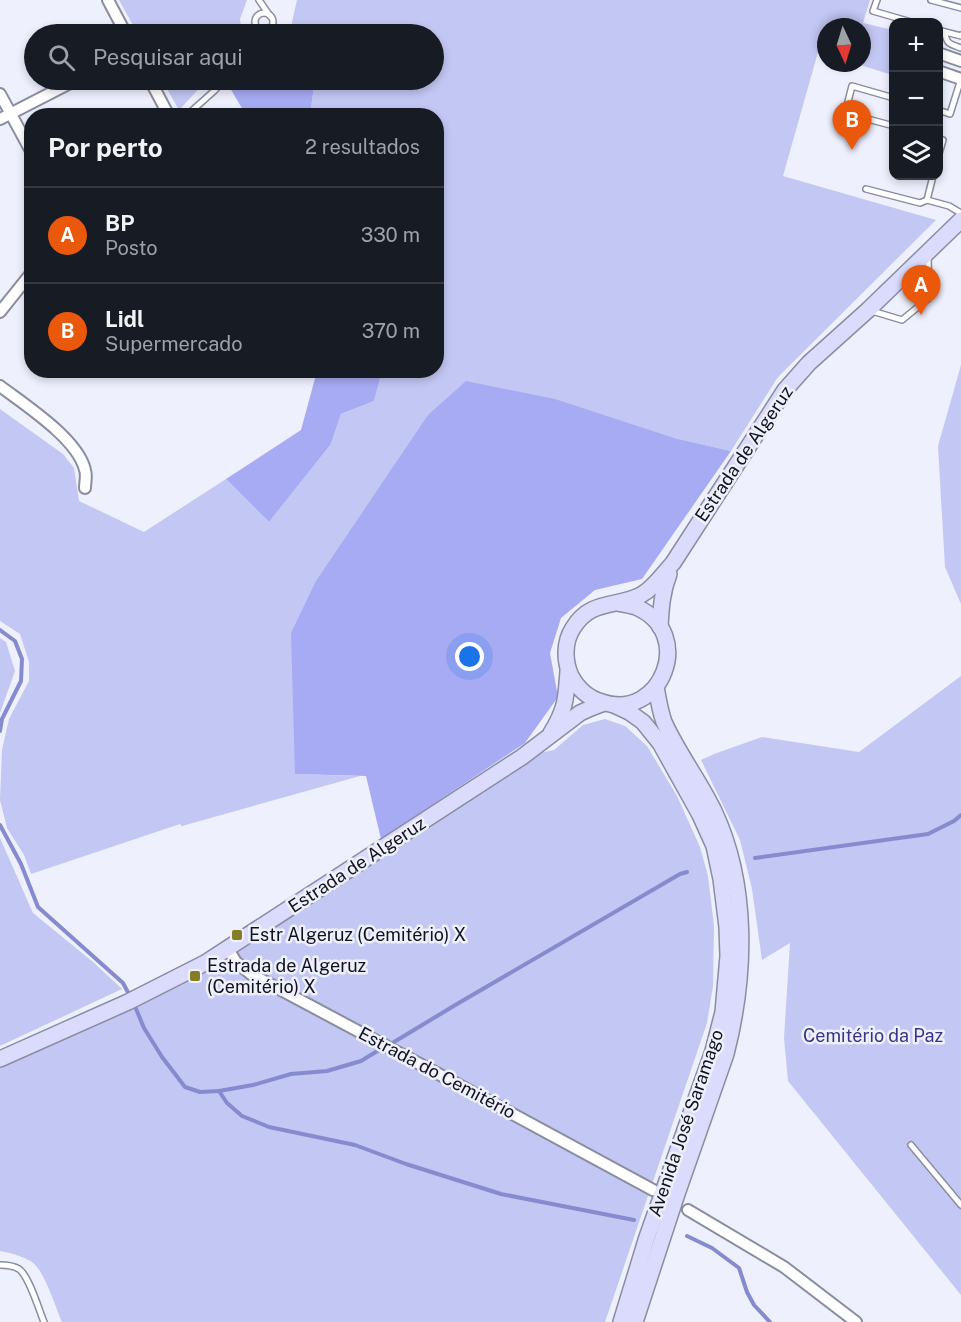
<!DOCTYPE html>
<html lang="pt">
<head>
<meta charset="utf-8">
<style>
  body { margin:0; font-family:"Public Sans",sans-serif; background:#20242c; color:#f1f3f6 }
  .controls { position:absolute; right:18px; top:18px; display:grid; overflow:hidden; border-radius:12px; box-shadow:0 3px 9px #0003 }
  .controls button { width:54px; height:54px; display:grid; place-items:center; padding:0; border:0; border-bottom:2px solid #363941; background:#171b24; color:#f1f3f6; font:30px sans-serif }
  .compass { position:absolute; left:817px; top:18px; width:54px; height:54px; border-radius:50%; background:#171b24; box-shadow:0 3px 9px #0003; rotate:176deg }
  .you { position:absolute; left:470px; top:657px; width:21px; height:21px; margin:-15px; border:4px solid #fff; border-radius:50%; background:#1a73e8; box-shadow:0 0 0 9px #1a73e833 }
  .badge { display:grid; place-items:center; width:39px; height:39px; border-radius:50%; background:#ea580c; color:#fff; font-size:20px; font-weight:700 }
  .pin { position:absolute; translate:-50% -50px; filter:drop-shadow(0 2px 3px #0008) }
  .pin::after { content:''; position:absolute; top:32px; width:21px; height:18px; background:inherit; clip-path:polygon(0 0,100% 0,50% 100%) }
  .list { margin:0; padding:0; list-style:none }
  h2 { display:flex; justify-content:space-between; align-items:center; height:78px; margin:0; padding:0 24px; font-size:26px }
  h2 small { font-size:20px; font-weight:400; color:#9ea1a6 }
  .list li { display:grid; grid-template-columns:39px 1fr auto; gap:18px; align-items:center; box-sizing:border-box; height:96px; padding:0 24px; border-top:2px solid #363941 }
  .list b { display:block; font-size:22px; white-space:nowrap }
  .list p { margin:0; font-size:20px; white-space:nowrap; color:#9ea1a6 }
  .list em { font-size:20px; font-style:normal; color:#9ea1a6 }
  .icon { flex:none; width:33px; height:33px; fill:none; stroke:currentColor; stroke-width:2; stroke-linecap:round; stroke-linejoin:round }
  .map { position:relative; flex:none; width:961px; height:1322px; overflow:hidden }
  .search { position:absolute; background:#171b24; box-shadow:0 3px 9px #0003; left:24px; top:24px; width:420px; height:66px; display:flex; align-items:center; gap:15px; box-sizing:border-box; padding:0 21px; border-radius:33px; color:#9ea1a6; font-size:22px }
  .panel { position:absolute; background:#171b24; box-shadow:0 3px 9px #0003; left:24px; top:108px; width:420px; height:270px; border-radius:24px }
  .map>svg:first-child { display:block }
</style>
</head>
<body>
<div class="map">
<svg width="961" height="1322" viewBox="0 0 961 1322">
  <rect width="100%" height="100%" fill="#eef0fe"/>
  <g fill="#c3c7f3">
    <path d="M119,0H247L240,19L242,34H138Z"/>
    <path d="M297,0H870L863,23L893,30L894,70L892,75L854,63H862V27H826V54L818,52L783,176L936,220L778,377L731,451L674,438L295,774L360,776L182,826L180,824L31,874L24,855L7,828L0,800L2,750L9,719L29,681V662L20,634L0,621V409L63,454L74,468L79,501L144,532L226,479L269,522L331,444L341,414L374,401L382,371L436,370V116L310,115L315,80H434V34H291L290,31Z"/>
    <path d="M162,80H207L179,110Z"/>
    <path d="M961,365V604L945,567L938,446Z"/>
    <path d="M0,638L6,642L15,671L0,713Z"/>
    <path d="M961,676V1295L788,1081L784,1038L790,943L762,960L752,889L740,840L701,760L714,754L762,737L859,752Z"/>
    <path d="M605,719L625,726L647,746L677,796L700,847L708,876L714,926L713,986L707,1023L605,1322H62C56,1308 44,1270 32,1262C23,1256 10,1253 0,1251V1068L130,1008L534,754L554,750L583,725Z"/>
    <path d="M0,838L33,913L93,962L122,989L0,1046Z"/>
  </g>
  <g fill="#a7abf3">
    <path d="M236,80H315L310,115H246L230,88Z"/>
    <path d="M317,371H382L374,401L341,414L331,444L269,522L226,479L301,430Z"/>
    <path d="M466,381L555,399L674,438L731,451L642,579L595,590L561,618L550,653L558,697L525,743L381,839L366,776L295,774L291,633L316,581L428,415Z"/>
  </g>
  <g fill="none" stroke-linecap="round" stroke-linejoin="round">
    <g stroke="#868acf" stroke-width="4">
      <path d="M0,630L15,641L22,659L21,681L2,719L0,731"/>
      <path d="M0,825L21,864L38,907L123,983L131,998"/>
      <path d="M755,858L928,834L954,821L961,815"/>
      <path d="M134,1004L144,1028L162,1057L185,1087L200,1092L219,1091L253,1085L291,1074L327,1071L361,1061L379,1050"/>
      <path d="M394,1042L457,1004L680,874L687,872"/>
      <path d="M219,1091L227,1103L242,1116L269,1127L355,1145L406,1164L501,1194L634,1220"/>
      <path d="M687,1236L712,1248L739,1268L747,1292L754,1305L770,1322"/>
    </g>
    <defs>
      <g id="service">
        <path d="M259,0L270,16"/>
        <path d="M877,0L873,11L911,22"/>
        <path d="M931,0L961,8"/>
        <circle cx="264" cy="22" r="9"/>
        <path d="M938,30L961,36V35"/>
        <path d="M945,32C946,44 950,44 961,48"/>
        <path d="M894,98L852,86L845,113L894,126"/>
        <path d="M938,110L950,114L961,79"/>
        <path d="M186,116L214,91L224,80"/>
        <path d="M938,138L943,140L938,157"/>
        <path d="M933,176L927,200L949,206L959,212"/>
        <path d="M866,189L920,203L927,200"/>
        <path d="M872,311L902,320L929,298L928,257"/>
        <path d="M911,1145L961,1205"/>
        <path d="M0,1265C6,1265 14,1266 19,1269C29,1276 39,1310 44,1322"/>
      </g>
      <g id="minor">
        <path d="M108,0L126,34"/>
        <path d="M938,53L961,61"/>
        <path d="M938,71L961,79"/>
        <path d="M150,80L169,116"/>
        <path d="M0,94L32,153"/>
        <path d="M0,119L76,80"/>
        <path d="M0,312L32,272"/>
        <path d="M0,386C25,405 78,439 85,470C87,475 85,483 85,488"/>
        <path d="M228,949L236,962L251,974L446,1078L653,1190"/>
        <path d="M688,1210L784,1267L856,1322"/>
      </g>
      <g id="secondary">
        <path d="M618,603C624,604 630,605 636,607C697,633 661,722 602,702C588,698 578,689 571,676C564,661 564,642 573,628C591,599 615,608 641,595C654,588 663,574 673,563L785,390L809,363L868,310L961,220"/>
        <path d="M660,627C661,608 662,592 669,574"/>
        <path d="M614,705L629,712L643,722L660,743L700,815L714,846L721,879L727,927L728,956L723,1012L713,1051L647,1237L621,1322"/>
        <path d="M551,733C566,709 566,698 568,671"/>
        <path d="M0,1059L128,1002L205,963L522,757L580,713L591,708L604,703"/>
        <path d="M635,1322L677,1194L726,1054C746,976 749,885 714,811C699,780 678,753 664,722C660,711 658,698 656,687"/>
      </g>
    </defs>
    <use href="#service" stroke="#8a8da1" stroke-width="8"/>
    <use href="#minor" stroke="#8a8da1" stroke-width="14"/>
    <use href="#secondary" stroke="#8a8da1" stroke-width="18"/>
    <use href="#service" stroke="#fff" stroke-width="5"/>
    <use href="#minor" stroke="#fff" stroke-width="10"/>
    <use href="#secondary" stroke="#dbdbfd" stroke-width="15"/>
  </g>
  <g fill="#847f26" stroke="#eef0fe" stroke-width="2">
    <rect x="231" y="929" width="12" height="12" rx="3"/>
    <rect x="189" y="970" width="12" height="12" rx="3"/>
  </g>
  <g text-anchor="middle" stroke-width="5" stroke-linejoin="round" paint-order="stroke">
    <g font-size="18" fill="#11121a" stroke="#eef0fe">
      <text transform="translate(744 454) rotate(-56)" y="6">Estrada de Algeruz</text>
      <text transform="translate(357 865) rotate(-33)" y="6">Estrada de Algeruz</text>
      <text transform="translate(437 1073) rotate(28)" y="6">Estrada do Cemitério</text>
      <text transform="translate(686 1123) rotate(-71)" y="6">Avenida José Saramago</text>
    </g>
    <g font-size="18" fill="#11121a" stroke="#eef0fe" text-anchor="start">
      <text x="249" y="941">Estr Algeruz (Cemitério) X</text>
      <text x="207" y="972">Estrada de Algeruz<tspan x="207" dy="21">(Cemitério) X</tspan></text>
    </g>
    <g font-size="18" fill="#393486" stroke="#eef0fe">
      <text x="873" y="1042">Cemitério da Paz</text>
    </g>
  </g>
</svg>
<div class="controls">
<button>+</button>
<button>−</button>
<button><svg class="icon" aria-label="layers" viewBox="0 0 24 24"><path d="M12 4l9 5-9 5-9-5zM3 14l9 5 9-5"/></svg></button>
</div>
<svg class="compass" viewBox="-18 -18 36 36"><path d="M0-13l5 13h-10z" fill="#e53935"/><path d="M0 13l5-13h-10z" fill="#9ea1a6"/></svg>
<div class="you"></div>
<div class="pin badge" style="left:921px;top:315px">A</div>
<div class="pin badge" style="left:852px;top:150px">B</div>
<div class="search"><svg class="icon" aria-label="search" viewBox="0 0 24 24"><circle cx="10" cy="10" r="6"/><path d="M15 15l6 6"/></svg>Pesquisar aqui</div>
<section class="panel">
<h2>Por perto<small>2 resultados</small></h2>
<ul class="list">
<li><span class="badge">A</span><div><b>BP</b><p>Posto</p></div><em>330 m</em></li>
<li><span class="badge">B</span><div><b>Lidl</b><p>Supermercado</p></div><em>370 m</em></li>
</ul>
</section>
</div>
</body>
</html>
